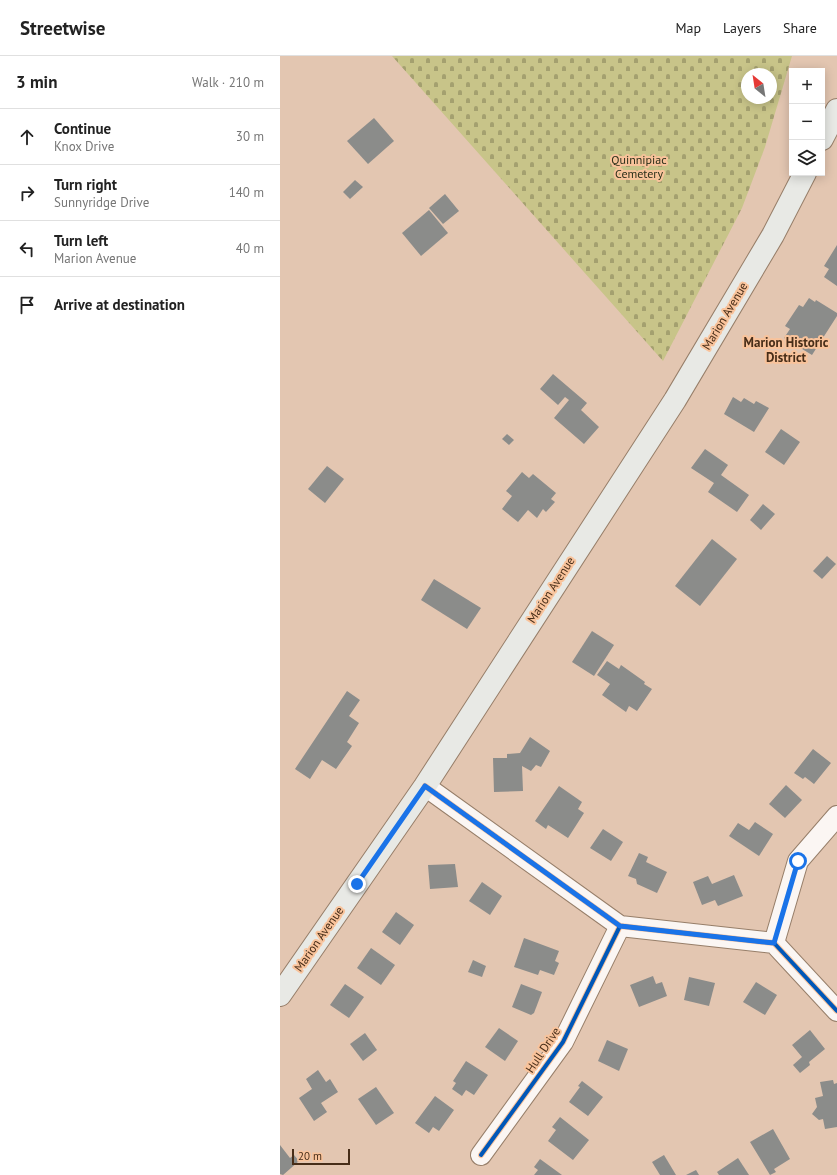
<!DOCTYPE html>
<html lang="en">
<head>
<meta charset="utf-8">
<style>
  body { margin:0; font-family:"PT Sans",sans-serif; background:#f2f2f2; color:#222 }
  .controls { position:absolute; right:12px; top:12px; display:grid; overflow:hidden; border-radius:0px; box-shadow:0 2px 10px #0003 }
  .controls button { width:36px; height:36px; display:grid; place-items:center; padding:0; border:0; border-bottom:1px solid #e0e0e0; background:#fff; color:#222; font:20px sans-serif }
  .compass { position:absolute; left:461px; top:12px; width:36px; height:36px; border-radius:50%; background:#fff; box-shadow:0 2px 10px #0003; rotate:330deg }
  .scale { position:absolute; left:12px; bottom:10px; width:58px; box-sizing:border-box; padding-left:4px; border:2px solid #472d18; border-top:0; font-size:11px; line-height:14px; white-space:nowrap; color:#472d18; -webkit-text-stroke:3px #f9c39b; paint-order:stroke }
  .stop { position:absolute; width:12px; height:12px; margin:-9px; border:3px solid #1a73e8; border-radius:50%; background:#fff }
  .stop.end { background:#1a73e8; border-color:#fff; box-shadow:0 1px 4px #0008 }
  .list { margin:0; padding:0; list-style:none }
  h2 { display:flex; justify-content:space-between; align-items:center; height:52px; margin:0; padding:0 16px; font-size:17px }
  h2 small { font-size:13px; font-weight:400; color:#767676 }
  .list li { display:grid; grid-template-columns:26px 1fr auto; gap:12px; align-items:center; box-sizing:border-box; height:56px; padding:0 16px; border-top:1px solid #e0e0e0 }
  .list b { display:block; font-size:15px; white-space:nowrap }
  .list p { margin:0; font-size:13px; white-space:nowrap; color:#767676 }
  .list em { font-size:13px; font-style:normal; color:#767676 }
  .icon { flex:none; width:22px; height:22px; fill:none; stroke:currentColor; stroke-width:2; stroke-linecap:round; stroke-linejoin:round }
  .map { position:relative; flex:none; width:557px; height:1119px; overflow:hidden }
  header { display:flex; align-items:center; gap:24px; box-sizing:border-box; height:56px; padding:0 20px; background:#fff; border-bottom:1px solid #e0e0e0 }
  header strong { font-size:19px }
  nav { display:flex; gap:22px; margin-inline-start:auto; font-size:14px }
  main { display:flex }
  aside { flex:1; background:#fff }
  .map>svg:first-child { display:block }
</style>
</head>
<body>
<header>
<strong>Streetwise</strong>
<nav><a>Map</a><a>Layers</a><a>Share</a></nav>
</header>
<main>
<aside>
<h2>3 min<small>Walk · 210 m</small></h2>
<ul class="list">
<li><svg class="icon" aria-label="ahead" viewBox="0 0 24 24"><path d="M12 20V5M6 11l6-6 6 6"/></svg><div><b>Continue</b><p>Knox Drive</p></div><em>30 m</em></li>
<li><svg class="icon" aria-label="right" viewBox="0 0 24 24"><path d="M7 20v-9h11M14 6l5 5-5 5"/></svg><div><b>Turn right</b><p>Sunnyridge Drive</p></div><em>140 m</em></li>
<li><svg class="icon" aria-label="left" viewBox="0 0 24 24"><path d="M17 20v-9H6M10 6l-5 5 5 5"/></svg><div><b>Turn left</b><p>Marion Avenue</p></div><em>40 m</em></li>
<li><svg class="icon" aria-label="arrive" viewBox="0 0 24 24"><path d="M6 21V4h12l-3 4 3 4H6"/></svg><div><b>Arrive at destination</b></div></li>
</ul>
</aside>
<div class="map">
<svg width="557" height="1119" viewBox="0 0 557 1119">
  <defs>
    <pattern id="cemetery-stones" width="16" height="16" patternUnits="userSpaceOnUse"><rect width="16" height="16" fill="#c8c489"/><path d="M2 7V4a2 2 0 0 1 4 0v3zM10 15v-3a2 2 0 0 1 4 0v3z" fill="#a4a06f"/></pattern>
  </defs>
  <rect width="100%" height="100%" fill="#e3c6b1"/>
  <path fill="url(#cemetery-stones)" fill-rule="evenodd" d="M112,0H512L485,91L462,152L383,305ZM467,18H491V42H467Z"/>
  <g fill="#8b8c8a">
    <path d="M94,62L114,85L88,108L67,85Z"/>
    <path d="M75,124L83,131L70,143L63,136Z"/>
    <path d="M165,138L179,155L163,168L149,152Z"/>
    <path d="M149,154L168,177L141,200L122,177Z"/>
    <path d="M557,189V230L544,221L549,213L544,210Z"/>
    <path d="M529,242L535,246L536,244L557,257V260L532,299L504,282L510,273L505,270L519,249L523,251Z"/>
    <path d="M273,318L307,347L301,354L319,371L304,388L274,362L289,344L285,341L278,349L260,333Z"/>
    <path d="M453,341L461,346L464,342L474,348L476,345L489,352L474,376L444,358Z"/>
    <path d="M501,373L520,386L504,409L485,396Z"/>
    <path d="M227,378L234,384L229,389L222,383Z"/>
    <path d="M425,393L448,409L441,419L469,439L457,456L428,436L434,427L411,412Z"/>
    <path d="M47,410L64,423L45,447L28,433Z"/>
    <path d="M242,416L249,422L253,418L276,437L271,443L275,446L266,456L263,453L257,462L248,454L238,466L222,453L232,440L226,435Z"/>
    <path d="M483,448L495,458L481,474L470,464Z"/>
    <path d="M432,483L457,503L420,550L395,530Z"/>
    <path d="M547,500L556,508L542,523L533,515Z"/>
    <path d="M154,523L201,552L187,573L141,544Z"/>
    <path d="M312,575L334,589L314,620L292,606Z"/>
    <path d="M327,605L339,613L341,609L365,626L364,628L372,633L357,655L349,650L346,656L322,639L330,628L317,619Z"/>
    <path d="M67,635L80,644L69,660L79,667L67,686L72,690L56,713L42,704L30,723L15,713Z"/>
    <path d="M250,681L270,695L261,711L256,709L251,715L242,710L243,735L214,736L213,702H227V698L240,697Z"/>
    <path d="M533,693L551,707L534,728L525,721L523,723L514,717Z"/>
    <path d="M506,729L522,744L505,762L489,748Z"/>
    <path d="M279,730L302,746L298,753L304,757L288,782L268,769L266,773L255,765Z"/>
    <path d="M475,766L493,778L479,800L449,780L458,767L469,774Z"/>
    <path d="M323,773L343,786L331,805L310,792Z"/>
    <path d="M359,797L368,801L366,806L387,816L377,837L357,828L356,823L348,820Z"/>
    <path d="M175,808L178,831L150,833L148,809Z"/>
    <path d="M454,819L463,840L438,850L435,844L422,849L413,826L428,820L432,828Z"/>
    <path d="M202,826L222,840L210,859L189,845Z"/>
    <path d="M116,856L134,869L120,889L102,876Z"/>
    <path d="M244,882L279,895L275,905L279,907L274,919L260,914L258,919L234,911Z"/>
    <path d="M91,892L115,909L101,929L77,912Z"/>
    <path d="M193,904L206,910L202,921L188,916Z"/>
    <path d="M373,920L376,928L382,926L387,940L359,951L350,929Z"/>
    <path d="M409,921L435,927L429,950L404,944Z"/>
    <path d="M476,926L497,939L485,959L463,946Z"/>
    <path d="M65,928L84,941L69,962L50,949Z"/>
    <path d="M241,928L262,936L254,957L251,959L232,951Z"/>
    <path d="M219,972L238,985L225,1005L205,991Z"/>
    <path d="M530,974L545,993L529,1006L530,1009L520,1017L513,1009L522,1001L512,989Z"/>
    <path d="M85,977L97,994L83,1005L70,988Z"/>
    <path d="M327,984L348,993L339,1015L318,1005Z"/>
    <path d="M186,1005L208,1019L194,1039L186,1034L182,1040L172,1033L176,1027L173,1025Z"/>
    <path d="M38,1014L46,1026L50,1023L58,1036L41,1047L47,1056L34,1065L19,1042L32,1033L26,1023Z"/>
    <path d="M553,1024L554,1028L557,1027V1071L545,1073L543,1063L539,1064L532,1058L537,1051L535,1042L543,1040L540,1026Z"/>
    <path d="M302,1025L323,1041L308,1060L289,1046L300,1031L298,1030Z"/>
    <path d="M96,1031L114,1057L96,1069L78,1043Z"/>
    <path d="M155,1040L174,1054L159,1075L153,1071L149,1077L135,1067Z"/>
    <path d="M280,1061L309,1084L293,1104L268,1085L276,1074L272,1071Z"/>
    <path d="M493,1073L510,1103L494,1113L496,1116L490,1119L470,1086Z"/>
    <path d="M0,1089L10,1102L14,1099L19,1105L3,1119L0,1118Z"/>
    <path d="M384,1099L396,1119H380L372,1106Z"/>
    <path d="M458,1102L469,1119H439L437,1116Z"/>
    <path d="M260,1103L282,1119H254L258,1114L254,1111Z"/>
    <path d="M416,1114L419,1119H406Z"/>
  </g>
  <g fill="none" stroke-linecap="round" stroke-linejoin="round">
    <defs>
      <g id="minor">
        <path d="M145,730L340,870L494,887L557,955"/>
        <path d="M494,887L518,805L557,760"/>
        <path d="M201,1099L283,986L340,870"/>
      </g>
      <g id="secondary">
        <path d="M542,83L557,54"/>
        <path d="M0,939L145,730L395,344L493,179L525,117"/>
      </g>
    </defs>
    <use href="#minor" stroke="#967e69" stroke-width="22"/>
    <use href="#secondary" stroke="#967e69" stroke-width="24"/>
    <use href="#minor" stroke="#fbf6f3" stroke-width="20"/>
    <use href="#secondary" stroke="#e8e9e5" stroke-width="22"/>
    <defs>
      <g id="cycleway">
        <path d="M145,730L340,870L494,887L557,955"/>
        <path d="M201,1099L283,986L340,870"/>
      </g>
    </defs>
    <use href="#cycleway" stroke="#f9c39b" stroke-width="6"/>
    <use href="#cycleway" stroke="#0057b8" stroke-width="4"/>
  </g>
  <g fill="none" stroke-linecap="round" stroke-linejoin="round">
    <path stroke="#1a73e8" stroke-width="5" d="M77,828L145,730L340,870L494,887L518,805"/>
  </g>
  <g text-anchor="middle" stroke-width="4" stroke-linejoin="round" paint-order="stroke">
    <g font-size="12" fill="#2a2f19" stroke="#f9c39b">
      <text x="359" y="108">Quinnipiac<tspan x="359" dy="14">Cemetery</tspan></text>
    </g>
    <g font-size="12" fill="#472d18" stroke="#f9c39b">
      <text transform="translate(445 260) rotate(-59)" y="4">Marion Avenue</text>
      <text transform="translate(271 534) rotate(-57)" y="4">Marion Avenue</text>
      <text transform="translate(39 883) rotate(-55)" y="4">Marion Avenue</text>
      <text transform="translate(263 994) rotate(-56)" y="4">Hull Drive</text>
    </g>
    <g font-size="13" font-weight="bold" fill="#472d18" stroke="#f9c39b">
      <text x="506" y="291">Marion Historic<tspan x="506" dy="15">District</tspan></text>
    </g>
  </g>
</svg>
<div class="controls">
<button>+</button>
<button>−</button>
<button><svg class="icon" aria-label="layers" viewBox="0 0 24 24"><path d="M12 4l9 5-9 5-9-5zM3 14l9 5 9-5"/></svg></button>
</div>
<svg class="compass" viewBox="-18 -18 36 36"><path d="M0-13l5 13h-10z" fill="#e53935"/><path d="M0 13l5-13h-10z" fill="#767676"/></svg>
<div class="scale">20 m</div>
<div class="stop" style="left:518px;top:805px"></div>
<div class="stop end" style="left:77px;top:828px"></div>
</div>
</main>
</body>
</html>
